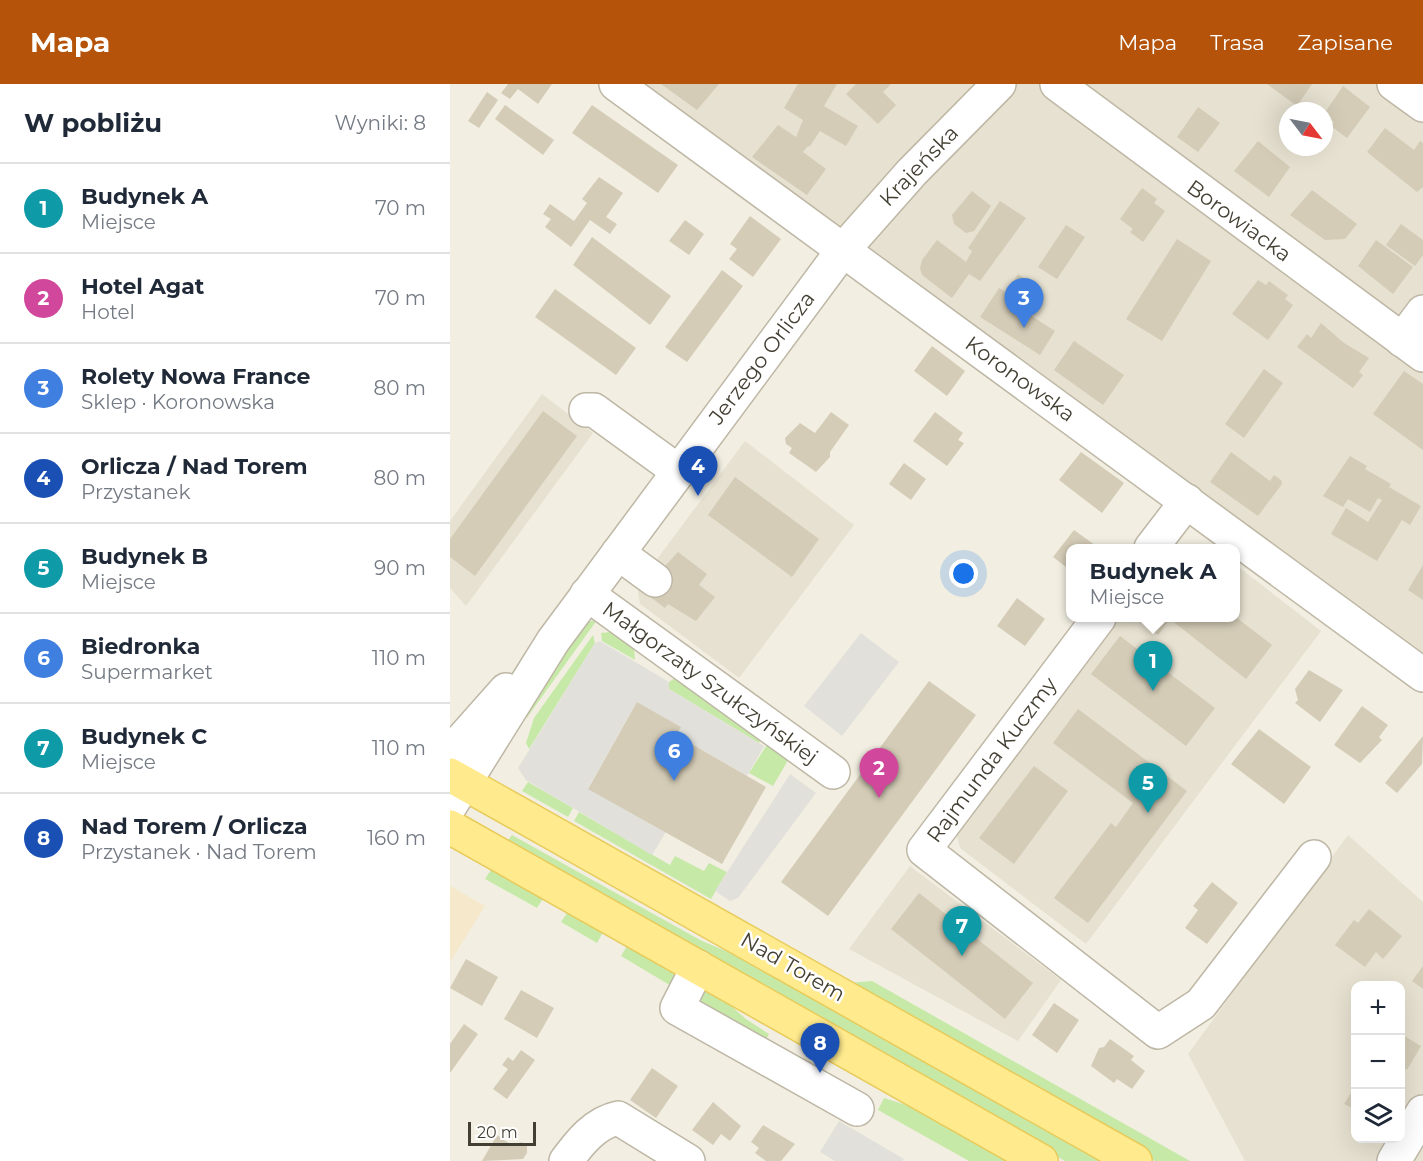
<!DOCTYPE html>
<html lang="pl">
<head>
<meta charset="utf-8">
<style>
  body { margin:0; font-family:Montserrat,sans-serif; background:#f6f6f7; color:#1f2937 }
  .controls { position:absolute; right:18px; bottom:18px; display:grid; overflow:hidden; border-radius:12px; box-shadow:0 6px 24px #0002 }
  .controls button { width:54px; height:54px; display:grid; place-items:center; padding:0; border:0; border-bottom:2px solid #e0e1e3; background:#fff; color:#1f2937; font:30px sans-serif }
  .compass { position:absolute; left:829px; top:18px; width:54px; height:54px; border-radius:50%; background:#fff; box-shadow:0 6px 24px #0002; rotate:122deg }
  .scale { position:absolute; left:18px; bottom:15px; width:68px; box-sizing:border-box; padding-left:6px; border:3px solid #443f33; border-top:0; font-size:16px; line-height:21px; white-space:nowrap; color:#443f33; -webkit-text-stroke:4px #fff; paint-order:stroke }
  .you { position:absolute; left:514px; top:490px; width:21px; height:21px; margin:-15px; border:4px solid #fff; border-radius:50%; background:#1a73e8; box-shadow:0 0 0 9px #1a73e833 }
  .badge { display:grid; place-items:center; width:39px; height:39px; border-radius:50%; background:#b45309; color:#fff; font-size:20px; font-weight:700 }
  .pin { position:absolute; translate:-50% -50px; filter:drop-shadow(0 2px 3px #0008) }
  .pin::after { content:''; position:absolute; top:32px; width:21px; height:18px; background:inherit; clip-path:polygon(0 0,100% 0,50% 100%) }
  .popup { position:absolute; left:616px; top:460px; width:174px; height:78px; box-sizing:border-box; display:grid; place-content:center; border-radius:12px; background:#fff; filter:drop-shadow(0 2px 4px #0005); font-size:20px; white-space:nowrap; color:#747a83 }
  .popup b { font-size:22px; color:#1f2937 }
  .popup::after { content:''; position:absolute; left:50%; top:100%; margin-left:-12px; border:12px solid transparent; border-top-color:#fff }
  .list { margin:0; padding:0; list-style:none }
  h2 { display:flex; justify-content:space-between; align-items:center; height:78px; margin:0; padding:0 24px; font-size:26px }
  h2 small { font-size:20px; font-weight:400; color:#747a83 }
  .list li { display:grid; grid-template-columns:39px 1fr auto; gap:18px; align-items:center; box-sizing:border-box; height:90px; padding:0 24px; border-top:2px solid #e0e1e3 }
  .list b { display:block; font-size:22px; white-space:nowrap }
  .list p { margin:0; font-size:20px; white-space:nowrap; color:#747a83 }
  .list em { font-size:20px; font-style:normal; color:#747a83 }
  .icon { flex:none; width:33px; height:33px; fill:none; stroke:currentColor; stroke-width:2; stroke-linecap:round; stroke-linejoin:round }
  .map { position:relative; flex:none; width:973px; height:1077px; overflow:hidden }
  header { display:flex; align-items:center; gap:36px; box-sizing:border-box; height:84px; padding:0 30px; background:#b45309; color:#fff }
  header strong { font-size:28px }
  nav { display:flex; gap:33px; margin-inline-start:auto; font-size:21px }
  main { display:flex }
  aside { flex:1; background:#fff }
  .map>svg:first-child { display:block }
</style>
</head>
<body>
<header>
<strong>Mapa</strong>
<nav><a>Mapa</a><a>Trasa</a><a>Zapisane</a></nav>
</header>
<main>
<aside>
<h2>W pobliżu<small>Wyniki: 8</small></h2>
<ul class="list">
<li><span class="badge" style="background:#0f9aa8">1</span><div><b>Budynek A</b><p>Miejsce</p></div><em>70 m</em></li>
<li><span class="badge" style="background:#d1479c">2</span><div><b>Hotel Agat</b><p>Hotel</p></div><em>70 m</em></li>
<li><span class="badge" style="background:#3f7fe0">3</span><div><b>Rolety Nowa France</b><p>Sklep · Koronowska</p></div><em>80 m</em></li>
<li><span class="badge" style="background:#1a4fb4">4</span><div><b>Orlicza / Nad Torem</b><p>Przystanek</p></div><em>80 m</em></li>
<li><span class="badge" style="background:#0f9aa8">5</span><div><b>Budynek B</b><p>Miejsce</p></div><em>90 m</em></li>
<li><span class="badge" style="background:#3f7fe0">6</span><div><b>Biedronka</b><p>Supermarket</p></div><em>110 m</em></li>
<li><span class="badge" style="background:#0f9aa8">7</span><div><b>Budynek C</b><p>Miejsce</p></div><em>110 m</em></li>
<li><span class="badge" style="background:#1a4fb4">8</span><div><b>Nad Torem / Orlicza</b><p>Przystanek · Nad Torem</p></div><em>160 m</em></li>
</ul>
</aside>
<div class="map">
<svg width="973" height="1077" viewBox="0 0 973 1077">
  <rect width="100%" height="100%" fill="#f2efe2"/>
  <g fill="#e6e1d0" fill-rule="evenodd">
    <path d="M166,0H973V591ZM838,27H874V63H838Z"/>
    <path d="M92,310L143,349L16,522L0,504V437Z"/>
    <path d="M295,357L404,441L289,594L190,520L187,502Z"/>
    <path d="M786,481L871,547L636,860L510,764L506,748L664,534H786Z"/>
    <path d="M898,751L973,818V1077H795L738,970ZM906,902H950V1054H906Z"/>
    <path d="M460,782L611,896L568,957L399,865Z"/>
  </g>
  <path fill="#f6e8cb" d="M0,802L35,822L0,878Z"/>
  <g fill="#c6e9a8">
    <path d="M147,536L76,635L87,599L137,538Z"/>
    <path d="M160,548L184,563L185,576L152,557L151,549Z"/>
    <path d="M143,551L145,559L79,665L76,659L84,634Z"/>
    <path d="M225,594L311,655L309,659L219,605V598Z"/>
    <path d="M318,659L336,672L337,678L323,702L299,689Z"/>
    <path d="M78,698L123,724L118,733L72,707Z"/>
    <path d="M129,728L220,781L225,772L254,787L259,779L277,788L261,815L124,737Z"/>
    <path d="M62,751L252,857L328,889L661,1077H615L56,759Z"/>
    <path d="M44,781L94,813L87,824L35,795Z"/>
    <path d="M119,826L153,848L147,859L111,838Z"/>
    <path d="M177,862L232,888L228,906L171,872Z"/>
    <path d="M422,897L740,1077H705L396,901L398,899Z"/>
    <path d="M258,902L296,935L319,950L313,962L244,924L242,907Z"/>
    <path d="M434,1014L485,1030L565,1077H519L428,1026Z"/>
  </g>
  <g fill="#e2e0db">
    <path d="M411,549L449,578L392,652L354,622Z"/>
    <path d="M150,557L219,598V605L314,662L297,692L226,651L230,643L187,618L138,704L216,748L202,771L76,696L68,684L145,559Z"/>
    <path d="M340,690L366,709L288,814L280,817L265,807Z"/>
    <path d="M389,1037L454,1075L452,1077H385L370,1068Z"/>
  </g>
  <g fill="#d4ccb7">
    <path d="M58,0H102L88,20L68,5L60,15L51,9Z"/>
    <path d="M211,0H269L247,26Z"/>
    <path d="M348,0H387L374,22L408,42L396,62L370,47L360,62L357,63L353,68L376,85L357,111L302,73L328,41L346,53L353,36L334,24Z"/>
    <path d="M406,0H441L433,8L446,21L428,40L396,10Z"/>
    <path d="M817,0H862L847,22Z"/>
    <path d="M893,2L920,23L897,54L881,42L884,38L874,30Z"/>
    <path d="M37,8L48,16L29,44L18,37Z"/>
    <path d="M55,21L104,56L93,71L45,35Z"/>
    <path d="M142,21L228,81L208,109L122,49Z"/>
    <path d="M748,23L770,39L748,68L727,53Z"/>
    <path d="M935,44L964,66L970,57L973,59V103L967,108L917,68Z"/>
    <path d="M808,57L840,83L819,113L784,87Z"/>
    <path d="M149,93L173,109L156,133L167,140L160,150L140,136L121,163L95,143L101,135L93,130L100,120L124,137L137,119L132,115Z"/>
    <path d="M692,104L707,115L704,119L715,127L693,158L680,148L683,145L670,135Z"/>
    <path d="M862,106L907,140L895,155L875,156L840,131Z"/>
    <path d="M522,107L541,122L524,147L516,149L504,140L502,131Z"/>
    <path d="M550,117L576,134L530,197L519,190L502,214L472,191L470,184L472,176L487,156L516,178L522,167L518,164Z"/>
    <path d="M300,132L331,155L303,193L279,175L287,165L280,160Z"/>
    <path d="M235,136L254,150L239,171L219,157Z"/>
    <path d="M951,140L973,156V171L965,182L936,161Z"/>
    <path d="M616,141L635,153L607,195L588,183Z"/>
    <path d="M142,153L221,212L200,241L123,181Z"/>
    <path d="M727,155L761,177L712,257L676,235Z"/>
    <path d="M926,156L963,183L943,210L908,182Z"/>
    <path d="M272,186L293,202L237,278L215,263Z"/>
    <path d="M568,190L587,203L572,226L605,247L590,271L530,233L549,204L556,208Z"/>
    <path d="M808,196L816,201L819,197L838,211L835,215L843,221L818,256L782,230Z"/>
    <path d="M105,205L186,264L166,291L85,233Z"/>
    <path d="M871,239L894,259L919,274L909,288L913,291L903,304L847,263L857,250L861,254Z"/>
    <path d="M624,257L674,291L653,321L604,286Z"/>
    <path d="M482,262L515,287L497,312L464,287Z"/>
    <path d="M814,285L833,299L794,354L775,340Z"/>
    <path d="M954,287L973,300V366L923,330Z"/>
    <path d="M93,327L127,352L25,492L0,473V455Z"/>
    <path d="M381,328L399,341L380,368V373L366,388L339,369L342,364L336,360L335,354L350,339L365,349Z"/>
    <path d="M485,328L513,349L508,356L514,359L497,382L463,357Z"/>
    <path d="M631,368L674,399L652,429L609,396Z"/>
    <path d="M781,368L820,397L824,391L831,396L832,400L808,432L760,398Z"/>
    <path d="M900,372L917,382L915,385L941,400L939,403L971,422L960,441L952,436L927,477L881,450L896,424L918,438L932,416L928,414L920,428L898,415L893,423L873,412Z"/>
    <path d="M454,379L476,395L461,416L439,400Z"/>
    <path d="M285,393L369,455L342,493L258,431Z"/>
    <path d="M624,446L649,464H620V486L603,473Z"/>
    <path d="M228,468L257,490L249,501L265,513L246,537L218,520L215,524L199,512L204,494Z"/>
    <path d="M973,481V516L958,506Z"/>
    <path d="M567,514L595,535L575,562L547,542Z"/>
    <path d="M685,534H787L822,561L796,595L720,535L708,551Z"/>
    <path d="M670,552L765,624L736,662L641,590Z"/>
    <path d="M859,586L893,606L870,638L845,619L848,616L845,605Z"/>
    <path d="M479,597L526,631L378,832L331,798Z"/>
    <path d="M187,618L231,643L226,651L316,703L272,780L138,705Z"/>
    <path d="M912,622L938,641L929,653L932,656L910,679L884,661Z"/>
    <path d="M628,625L737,707L638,839L604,814L661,739L666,743L683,719L603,659Z"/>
    <path d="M809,645L861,683L834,720L781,680Z"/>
    <path d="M973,652L972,680L947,709L935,699Z"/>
    <path d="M584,682L618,707L564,780L529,754Z"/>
    <path d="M762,798L788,819L757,860L735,844L748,826L743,822Z"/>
    <path d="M469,809L583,899L555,935L441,845Z"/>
    <path d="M919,825L952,852L933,875L926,868L915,883L885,861L904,836L908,839Z"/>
    <path d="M16,875L48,893L32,922L0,904Z"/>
    <path d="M973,882V905L962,897Z"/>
    <path d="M71,906L104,924L87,954L54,935Z"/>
    <path d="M604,919L629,936L607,969L582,951Z"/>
    <path d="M14,940L28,950L0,989V960Z"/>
    <path d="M951,950L971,962L957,986L951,982Z"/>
    <path d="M660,955L684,972L681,976L695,987L682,1005L667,995L664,999L641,982L649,964L654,963Z"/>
    <path d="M71,966L85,976L57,1015L43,1005L58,985L52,981L58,973L63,977Z"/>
    <path d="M202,984L228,1002L206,1034L180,1016Z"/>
    <path d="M906,1001V1026L894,1020Z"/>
    <path d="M263,1018L291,1042L280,1057L271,1050L263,1061L242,1046Z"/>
    <path d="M313,1041L345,1060L331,1077H316L305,1069L309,1064L301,1058Z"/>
    <path d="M47,1051L63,1062L71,1058L77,1062V1069L73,1075L32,1077Z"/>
  </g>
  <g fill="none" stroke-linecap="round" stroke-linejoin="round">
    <defs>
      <g id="minor">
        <path d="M166,0L973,591"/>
        <path d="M607,0L973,271"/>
        <path d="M944,0L973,21"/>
        <path d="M952,256L973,228"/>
        <path d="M136,326H144L228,387"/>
        <path d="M701,464L737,417"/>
        <path d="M168,469L205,496"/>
        <path d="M137,510L383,688"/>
        <path d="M649,534L474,766L708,948L751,920L864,773"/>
        <path d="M0,669L56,606"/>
        <path d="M0,722L103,557L393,166L462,88L549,0"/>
        <path d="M248,883L227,924L407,1025"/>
        <path d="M116,1077C130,1058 145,1039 168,1034L238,1077"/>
        <path d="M944,1077L973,1028"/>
      </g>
      <g id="major">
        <path d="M0,691L685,1077"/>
        <path d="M0,743L591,1077"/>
      </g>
    </defs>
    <use href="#minor" stroke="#beb7a5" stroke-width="36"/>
    <use href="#major" stroke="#e8cb5a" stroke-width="36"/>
    <use href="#minor" stroke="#fff" stroke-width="33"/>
    <use href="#major" stroke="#ffea8e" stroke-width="33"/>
  </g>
  <g text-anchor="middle" stroke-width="5" stroke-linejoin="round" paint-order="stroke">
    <g font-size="21" fill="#443f33" stroke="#fff">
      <text transform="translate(469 82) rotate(-46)" y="7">Krajeńska</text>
      <text transform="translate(789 137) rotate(36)" y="7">Borowiacka</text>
      <text transform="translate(312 274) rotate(-53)" y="7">Jerzego Orlicza</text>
      <text transform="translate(570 295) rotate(36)" y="7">Koronowska</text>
      <text transform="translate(260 599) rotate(36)" y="7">Małgorzaty Szułczyńskiej</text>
      <text transform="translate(542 676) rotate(-53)" y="7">Rajmunda Kuczmy</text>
      <text transform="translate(343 883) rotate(30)" y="7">Nad Torem</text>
    </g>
  </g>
</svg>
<div class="controls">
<button>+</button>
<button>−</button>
<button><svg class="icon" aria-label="layers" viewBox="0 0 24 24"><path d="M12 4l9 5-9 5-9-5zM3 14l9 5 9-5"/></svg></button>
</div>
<svg class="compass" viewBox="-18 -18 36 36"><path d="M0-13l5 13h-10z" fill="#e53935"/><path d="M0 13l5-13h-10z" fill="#747a83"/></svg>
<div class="scale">20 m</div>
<div class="you"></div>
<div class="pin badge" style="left:703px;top:607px;background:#0f9aa8">1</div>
<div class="popup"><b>Budynek A</b>Miejsce</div>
<div class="pin badge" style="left:429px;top:714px;background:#d1479c">2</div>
<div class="pin badge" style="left:574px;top:244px;background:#3f7fe0">3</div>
<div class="pin badge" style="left:248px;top:412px;background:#1a4fb4">4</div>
<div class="pin badge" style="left:698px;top:729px;background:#0f9aa8">5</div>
<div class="pin badge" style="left:224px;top:697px;background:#3f7fe0">6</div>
<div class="pin badge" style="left:512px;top:872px;background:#0f9aa8">7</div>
<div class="pin badge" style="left:370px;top:989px;background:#1a4fb4">8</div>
</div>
</main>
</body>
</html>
